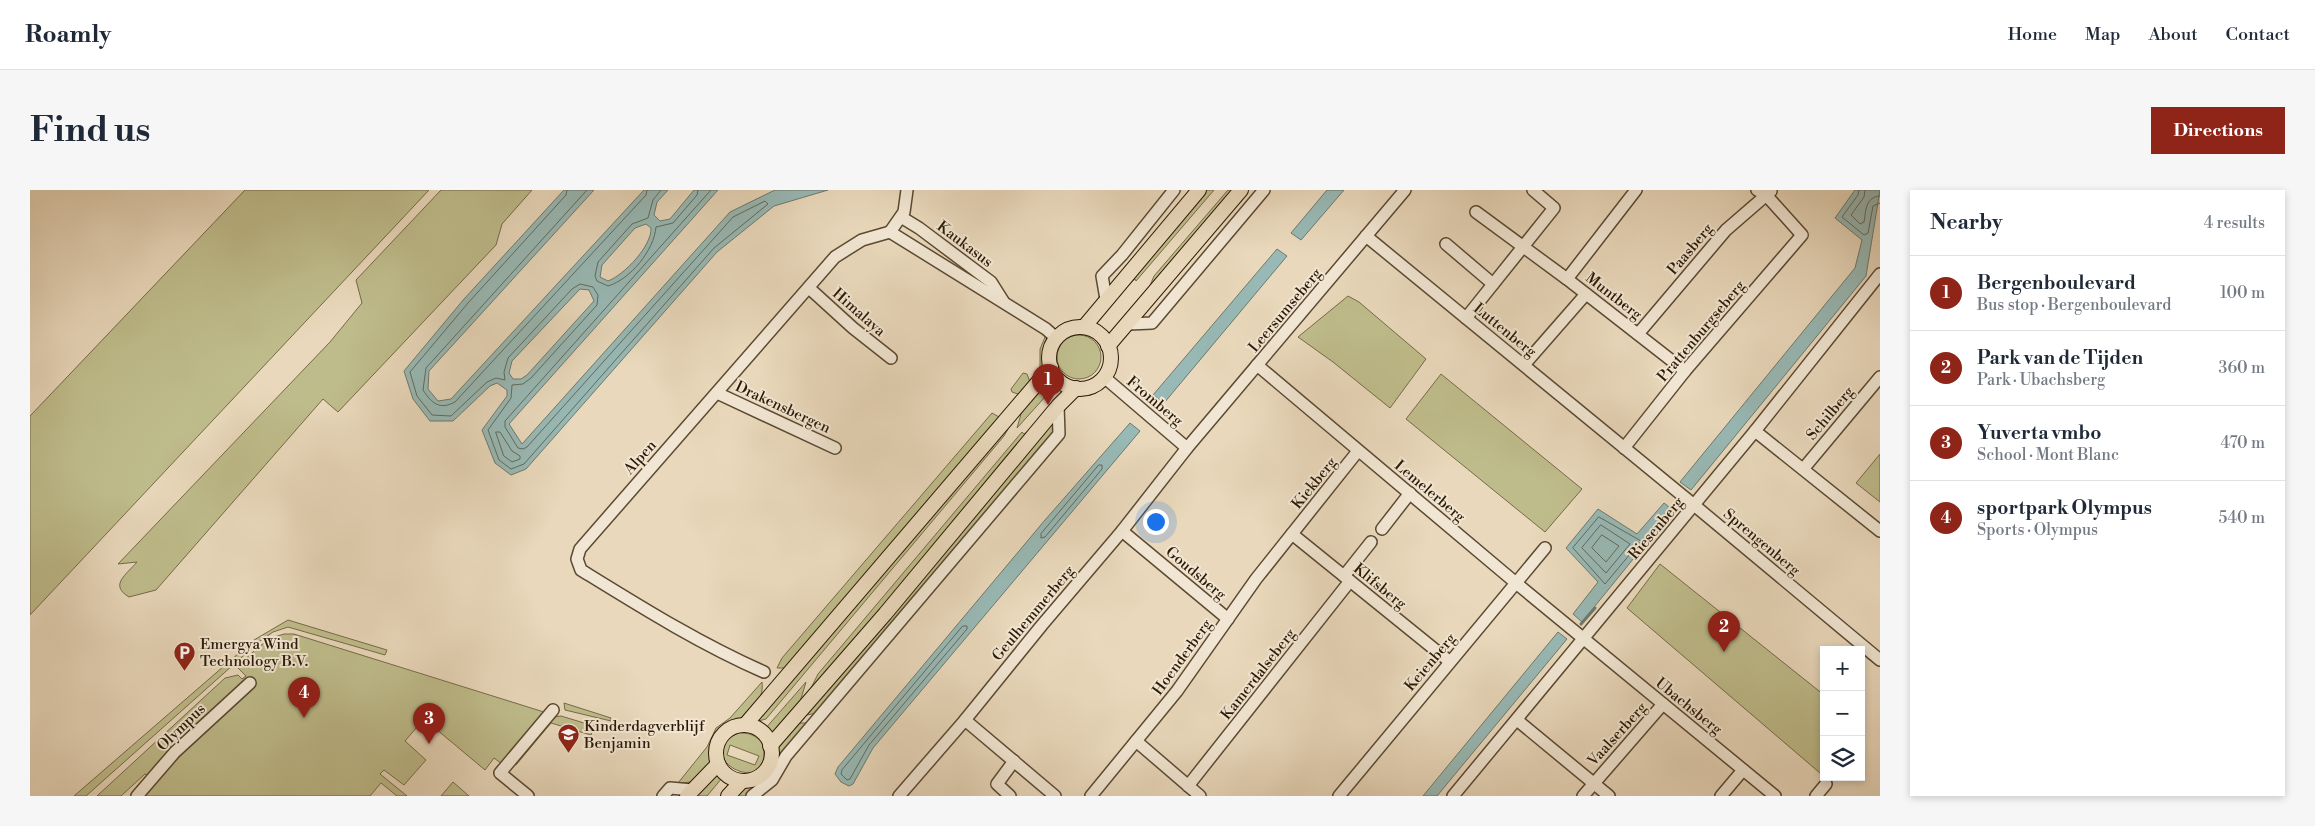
<!DOCTYPE html>
<html lang="en">
<head>
<meta charset="utf-8">
<style>
  body { margin:0; font-family:"Libre Bodoni",serif; background:#f6f6f7; color:#1f2937 }
  .controls { position:absolute; right:15px; bottom:15px; display:grid; overflow:hidden; border-radius:0px; box-shadow:0 2px 8px #0003 }
  .controls button { width:45px; height:45px; display:grid; place-items:center; padding:0; border:0; border-bottom:1px solid #e0e1e3; background:#fff; color:#1f2937; font:25px sans-serif }
  .you { position:absolute; left:1125px; top:331px; width:18px; height:18px; margin:-12px; border:4px solid #fff; border-radius:50%; background:#1a73e8; box-shadow:0 0 0 8px #1a73e833 }
  .badge { display:grid; place-items:center; width:32px; height:32px; border-radius:50%; background:#8f2418; color:#fff; font-size:16px; font-weight:700 }
  .pin { position:absolute; translate:-50% -41px; filter:drop-shadow(0 1px 2px #0008) }
  .pin::after { content:''; position:absolute; top:26px; width:18px; height:15px; background:inherit; clip-path:polygon(0 0,100% 0,50% 100%) }
  .list { margin:0; padding:0; list-style:none }
  h2 { display:flex; justify-content:space-between; align-items:center; height:65px; margin:0; padding:0 20px; font-size:21px }
  h2 small { font-size:16px; font-weight:400; color:#747a83 }
  .list li { display:grid; grid-template-columns:32px 1fr auto; gap:15px; align-items:center; box-sizing:border-box; height:75px; padding:0 20px; border-top:1px solid #e0e1e3 }
  .list b { display:block; font-size:19px; white-space:nowrap }
  .list p { margin:0; font-size:16px; white-space:nowrap; color:#747a83 }
  .list em { font-size:16px; font-style:normal; color:#747a83 }
  .icon { flex:none; width:28px; height:28px; fill:none; stroke:currentColor; stroke-width:2; stroke-linecap:round; stroke-linejoin:round }
  .map { position:relative; flex:none; width:1850px; height:606px; overflow:hidden; border-radius:0px }
  header { display:flex; align-items:center; gap:30px; box-sizing:border-box; height:70px; padding:0 25px; background:#fff; border-bottom:1px solid #e0e1e3 }
  header strong { font-size:24px }
  nav { display:flex; gap:28px; margin-inline-start:auto; font-size:18px }
  .intro { display:flex; align-items:center; justify-content:space-between; box-sizing:border-box; height:120px; padding:0 30px }
  h1 { margin:0; font-size:35px }
  .button { padding:12px 22px; border-radius:0px; background:#8f2418; color:#fff; font-size:18px; font-weight:700 }
  main { display:flex; gap:30px; padding:0 30px }
  aside { flex:1; background:#fff; border-radius:0px; box-shadow:0 2px 8px #0003 }
  .map>svg:first-child { display:block }
</style>
</head>
<body>
<header>
<strong>Roamly</strong>
<nav><a>Home</a><a>Map</a><a>About</a><a>Contact</a></nav>
</header>
<div class="intro"><h1>Find us</h1><a class="button">Directions</a></div>
<main>
<div class="map">
<svg width="1850" height="606" viewBox="0 0 1850 606">
  <rect width="100%" height="100%" fill="#e9d8bb"/>
  <filter id="stains"><feTurbulence type="fractalNoise" baseFrequency=".004" numOctaves="4"/><feColorMatrix values="0 0 0 0 .2 0 0 0 0 .09 0 0 0 0 .02 0 0 0 .5 -.17"/></filter>
  <radialGradient id="worn" r=".72"><stop offset=".6" stop-color="#630" stop-opacity="0"/><stop offset="1" stop-color="#630" stop-opacity=".3"/></radialGradient>
  <g fill="#bfbc8b" stroke="#766a48" fill-rule="evenodd">
    <path d="M215,0H399L0,425V226Z"/>
    <path d="M411,0H502L472,34L466,55L308,222L293,209L126,400L99,407C79,395 96,385 107,372L88,374L300,152L332,113L326,90Z"/>
    <path d="M1174,0H1184L1106,91L1105,89L1093,98L1077,121L1073,119Z"/>
    <path d="M1198,0H1208L1116,105L1124,86Z"/>
    <path d="M1318,106L1329,112L1396,169L1360,218L1303,172L1268,147Z"/>
    <path d="M1016,145C1021,156 1018,171 1010,181V159Z"/>
    <circle cx="1049" cy="167" r="22"/>
    <path d="M993,183L997,184L1000,192L988,204L982,202L981,199Z"/>
    <path d="M1411,184L1552,299L1515,342L1376,229Z"/>
    <path d="M1065,195L1076,196L1061,205L1040,207L1048,200Z"/>
    <path d="M1006,198L1015,207L987,238L993,217Z"/>
    <path d="M1022,212L1026,214L787,497L781,498L788,484L992,242L994,244L1000,240Z"/>
    <path d="M962,223L969,227L756,478H747L752,468Z"/>
    <path d="M1023,228L1025,241L1015,256L1012,254L968,307L970,309L961,319L959,317L796,510L798,512C791,520 785,525 774,525Z"/>
    <path d="M981,234L974,246L736,529L725,532Z"/>
    <path d="M1850,264V312L1826,293Z"/>
    <path d="M1630,374L1794,505V578L1790,583L1597,418Z"/>
    <path d="M258,430L357,460L355,465L258,437L243,442L230,451L56,606H44L224,450Z"/>
    <path d="M254,444H264L514,522L472,574L464,568L455,580L394,529L375,551L396,570L374,595L354,580L350,584L377,606H367L351,593L340,606H111L119,586L115,584L91,606H67L195,488L208,485L212,489L216,486L207,477C222,463 234,449 254,444Z"/>
    <path d="M732,492C734,505 725,525 712,531C705,534 698,534 691,540C681,550 685,561 680,572C677,579 668,586 662,592L648,593L677,557L686,538L700,528Z"/>
    <path d="M776,492L770,512L741,547L735,539Z"/>
    <path d="M534,513L581,528V531L535,520Z"/>
    <path d="M531,526L564,536L561,545L521,533L486,575L484,573L524,527Z"/>
    <path d="M768,533H778L746,578L719,606H702L714,596L725,594L736,587L745,573L746,559Z"/>
    <path d="M708,543C722,542 735,549 734,565C731,606 661,565 708,543ZM700,555L729,566L725,575L697,565Z"/>
    <path d="M686,581L692,588L677,606H661Z"/>
    <path d="M423,592L439,606H411Z"/>
  </g>
  <g fill="#98b9b5" stroke="#6d796e" fill-rule="evenodd">
    <path d="M534,0H564L399,181L398,199L408,211L421,209L614,0H638L627,12L624,25L630,31L640,29L664,0H688L479,234L492,254L700,22L745,0H798L744,16L687,62L496,279L481,285L465,273L452,240L477,206V200L467,193L460,196L423,231H400L383,209L374,181L434,109ZM616,34L621,38C622,56 594,85 578,91L570,87L572,75L605,38ZM550,99L559,100L564,111L497,185L491,189H483L479,183L482,171Z"/>
    <path d="M1297,0H1314L1271,50L1261,43Z"/>
    <path d="M1825,0H1850L1836,86L1661,300L1650,292L1825,78L1832,50L1805,28Z"/>
    <path d="M1247,59L1257,66L1134,213L1123,205Z"/>
    <path d="M1100,233L1110,241L843,558L823,594L819,596L811,592L805,584L808,577L1015,330Z"/>
    <path d="M1634,313L1643,320L1552,432L1543,424L1568,392L1536,358L1568,319L1607,344Z"/>
    <path d="M1528,442L1537,449L1407,606H1393Z"/>
  </g>
  <g fill="none" stroke-linecap="round" stroke-linejoin="round">
    <g stroke="#62695c" stroke-width="1">
      <path d="M537,0L536,5L438,113L380,182L387,206L402,225L421,226L457,192L466,188L475,190L474,182L478,168L542,99L550,94L563,97L568,105L567,115L501,188L493,194L482,195L481,208L458,240L469,270L481,279L494,274L684,58L738,14L735,11L703,27L497,257L493,259L488,258L475,237V231L681,0"/>
      <path d="M557,0L396,178L393,200C402,214 410,220 425,212L616,5L617,0"/>
      <path d="M631,0L623,10L618,28L602,34L568,72L565,86L567,91L578,96C601,89 624,60 626,37L643,33L667,5L668,0"/>
      <path d="M1829,0L1828,5L1812,27L1834,45L1838,43L1843,16L1850,13"/>
      <path d="M1835,0L1834,7L1821,25L1830,34L1834,32C1836,21 1835,7 1850,6"/>
      <path d="M466,242H470L482,261L490,266V269L482,272L474,266Z"/>
      <path d="M1069,275H1072V279L1015,347L1011,348V344Z"/>
      <path d="M1569,327L1611,351L1575,394L1543,358Z"/>
      <path d="M1571,335L1600,354L1576,383L1552,358Z"/>
      <path d="M1572,345L1589,356L1576,372L1562,358Z"/>
      <path d="M933,436H937V439L839,555L820,589L817,590L811,584L812,580Z"/>
    </g>
    <path stroke="#6d796e" stroke-width="3" d="M1551,434L1565,418"/>
    <defs>
      <g id="minor">
        <path d="M1446,22L1537,89L1655,181"/>
        <path d="M871,27L889,38L961,92L973,111"/>
        <path d="M860,42L1016,139L1026,148"/>
        <path d="M860,42L874,22L877,0"/>
        <path d="M1336,46L1664,315L1850,470"/>
        <path d="M1416,54L1463,94"/>
        <path d="M1537,89L1606,0"/>
        <path d="M779,98L823,138L861,168"/>
        <path d="M1076,109L1072,86L1092,65L1144,0"/>
        <path d="M1436,128L1524,18L1503,0"/>
        <path d="M1099,134L1122,133L1234,0"/>
        <path d="M1608,144L1696,40L1741,1"/>
        <path d="M1227,175L1486,393L1745,606"/>
        <path d="M1494,175L1556,104"/>
        <path d="M1074,187L1157,258"/>
        <path d="M687,203L805,258"/>
        <path d="M1725,241L1850,341"/>
        <path d="M1594,258L1655,181L1772,45L1736,5L1727,0"/>
        <path d="M1774,278L1850,187"/>
        <path d="M1352,339L1380,303"/>
        <path d="M1092,341L1198,429"/>
        <path d="M1262,344L1419,471"/>
        <path d="M1314,386L1341,352"/>
        <path d="M734,482C670,454 611,417 551,380L547,369L550,359L805,67L832,50L860,42"/>
        <path d="M935,530L1025,606"/>
        <path d="M1487,530L1579,606"/>
        <path d="M1106,551L1170,606"/>
        <path d="M1158,596L1320,391"/>
        <path d="M107,606L145,562L220,493"/>
        <path d="M498,606L470,583L523,520"/>
        <path d="M633,606L640,598L662,600"/>
        <path d="M722,606L742,590L756,566L1029,244L1028,216"/>
        <path d="M869,606L935,530L1012,435L1092,341L1157,258L1375,0"/>
        <path d="M980,606L967,594L984,571"/>
        <path d="M1061,606L1147,501L1226,389L1328,261"/>
        <path d="M1309,606L1515,358"/>
        <path d="M1423,606L1725,241L1850,84"/>
        <path d="M1553,606L1633,514"/>
        <path d="M1691,606L1713,580"/>
        <path d="M1786,606L1796,594"/>
      </g>
      <g id="major">
        <path d="M1054,137L1169,0"/>
        <circle cx="1050" cy="168" r="31"/>
        <path d="M1078,156L1211,0"/>
        <path d="M715,535L1021,177"/>
        <circle cx="714" cy="563" r="28"/>
        <path d="M740,556L855,424L1028,216L1046,198"/>
        <path d="M657,606L688,574"/>
        <path d="M698,606L712,591"/>
      </g>
    </defs>
    <use href="#minor" stroke="#5b4932" stroke-width="14"/>
    <use href="#major" stroke="#2c1904" stroke-width="16"/>
    <use href="#minor" stroke="#f1e6d3" stroke-width="11"/>
    <use href="#major" stroke="#e9d8bb" stroke-width="14"/>
  </g>
  <defs>
    <symbol id="parking-pin" viewBox="-11 -11 22 30"><path d="M0 17L-7.5 6A9.5 9.5 0 1 1 7.5 6Z" fill="#8f2418" stroke="#f1e6d3"/><path d="M-3.5-5.5H1a3.5 3.5 0 0 1 0 7H-1V5.5H-3.5ZM-1-3.4V-.6H.8a1.4 1.4 0 0 0 0-2.8Z" fill="#fff"/></symbol>
    <symbol id="school-pin" viewBox="-11 -11 22 30"><path d="M0 17L-7.5 6A9.5 9.5 0 1 1 7.5 6Z" fill="#8f2418" stroke="#f1e6d3"/><path d="M0-5L7-2L0 1L-7-2ZM-4 1L0 2.5L4 1V4Q0 6-4 4Z" fill="#fff"/></symbol>
  </defs>
  <g fill-rule="evenodd">
    <use href="#parking-pin" x="142" y="450" width="25" height="34"/>
    <use href="#school-pin" x="526" y="532" width="25" height="34"/>
  </g>
  <g text-anchor="middle" stroke-width="4" stroke-linejoin="round" paint-order="stroke">
    <g font-size="15" fill="#2c1904" stroke="#f1e6d3">
      <text transform="translate(935 54) rotate(37)" y="5">Kaukasus</text>
      <text transform="translate(1660 59) rotate(-50)" y="5">Paasberg</text>
      <text transform="translate(1584 106) rotate(38)" y="5">Muntberg</text>
      <text transform="translate(1255 120) rotate(-50)" y="5">Leersumseberg</text>
      <text transform="translate(829 122) rotate(41)" y="5">Himalaya</text>
      <text transform="translate(1475 140) rotate(39)" y="5">Luttenberg</text>
      <text transform="translate(1671 141) rotate(-50)" y="5">Prattenburgseberg</text>
      <text transform="translate(1125 211) rotate(40)" y="5">Fromberg</text>
      <text transform="translate(753 217) rotate(25)" y="5">Drakensbergen</text>
      <text transform="translate(1800 223) rotate(-50)" y="5">Schilberg</text>
      <text transform="translate(610 267) rotate(-48)" y="5">Alpen</text>
      <text transform="translate(1284 293) rotate(-51)" y="5">Kiekberg</text>
      <text transform="translate(1400 301) rotate(40)" y="5">Lemelerberg</text>
      <text transform="translate(1626 338) rotate(-50)" y="5">Riesenberg</text>
      <text transform="translate(1732 352) rotate(40)" y="5">Sprengenberg</text>
      <text transform="translate(1166 383) rotate(40)" y="5">Goudsberg</text>
      <text transform="translate(1350 396) rotate(39)" y="5">Klifsberg</text>
      <text transform="translate(1003 423) rotate(-50)" y="5">Geulhemmerberg</text>
      <text transform="translate(1152 467) rotate(-54)" y="5">Hoenderberg</text>
      <text transform="translate(1400 472) rotate(-50)" y="5">Keienberg</text>
      <text transform="translate(1228 484) rotate(-52)" y="5">Kamerdalseberg</text>
      <text transform="translate(1659 516) rotate(39)" y="5">Ubachsberg</text>
      <text transform="translate(151 537) rotate(-44)" y="5">Olympus</text>
      <text transform="translate(1587 544) rotate(-48)" y="5">Vaalserberg</text>
    </g>
    <g font-size="15" fill="#2c1904" stroke="#f1e6d3" text-anchor="start">
      <text x="170" y="459">Emergya Wind<tspan x="170" dy="17">Technology B.V.</tspan></text>
      <text x="554" y="541">Kinderdagverblijf<tspan x="554" dy="17">Benjamin</tspan></text>
    </g>
  </g>
  <rect width="100%" height="100%" filter="url(#stains)"/>
  <rect width="100%" height="100%" fill="url(#worn)"/>
</svg>
<div class="controls">
<button>+</button>
<button>−</button>
<button><svg class="icon" aria-label="layers" viewBox="0 0 24 24"><path d="M12 4l9 5-9 5-9-5zM3 14l9 5 9-5"/></svg></button>
</div>
<div class="you"></div>
<div class="pin badge" style="left:1018px;top:215px">1</div>
<div class="pin badge" style="left:1694px;top:462px">2</div>
<div class="pin badge" style="left:399px;top:554px">3</div>
<div class="pin badge" style="left:274px;top:528px">4</div>
</div>
<aside>
<h2>Nearby<small>4 results</small></h2>
<ul class="list">
<li><span class="badge">1</span><div><b>Bergenboulevard</b><p>Bus stop · Bergenboulevard</p></div><em>100 m</em></li>
<li><span class="badge">2</span><div><b>Park van de Tijden</b><p>Park · Ubachsberg</p></div><em>360 m</em></li>
<li><span class="badge">3</span><div><b>Yuverta vmbo</b><p>School · Mont Blanc</p></div><em>470 m</em></li>
<li><span class="badge">4</span><div><b>sportpark Olympus</b><p>Sports · Olympus</p></div><em>540 m</em></li>
</ul>
</aside>
</main>
</body>
</html>
